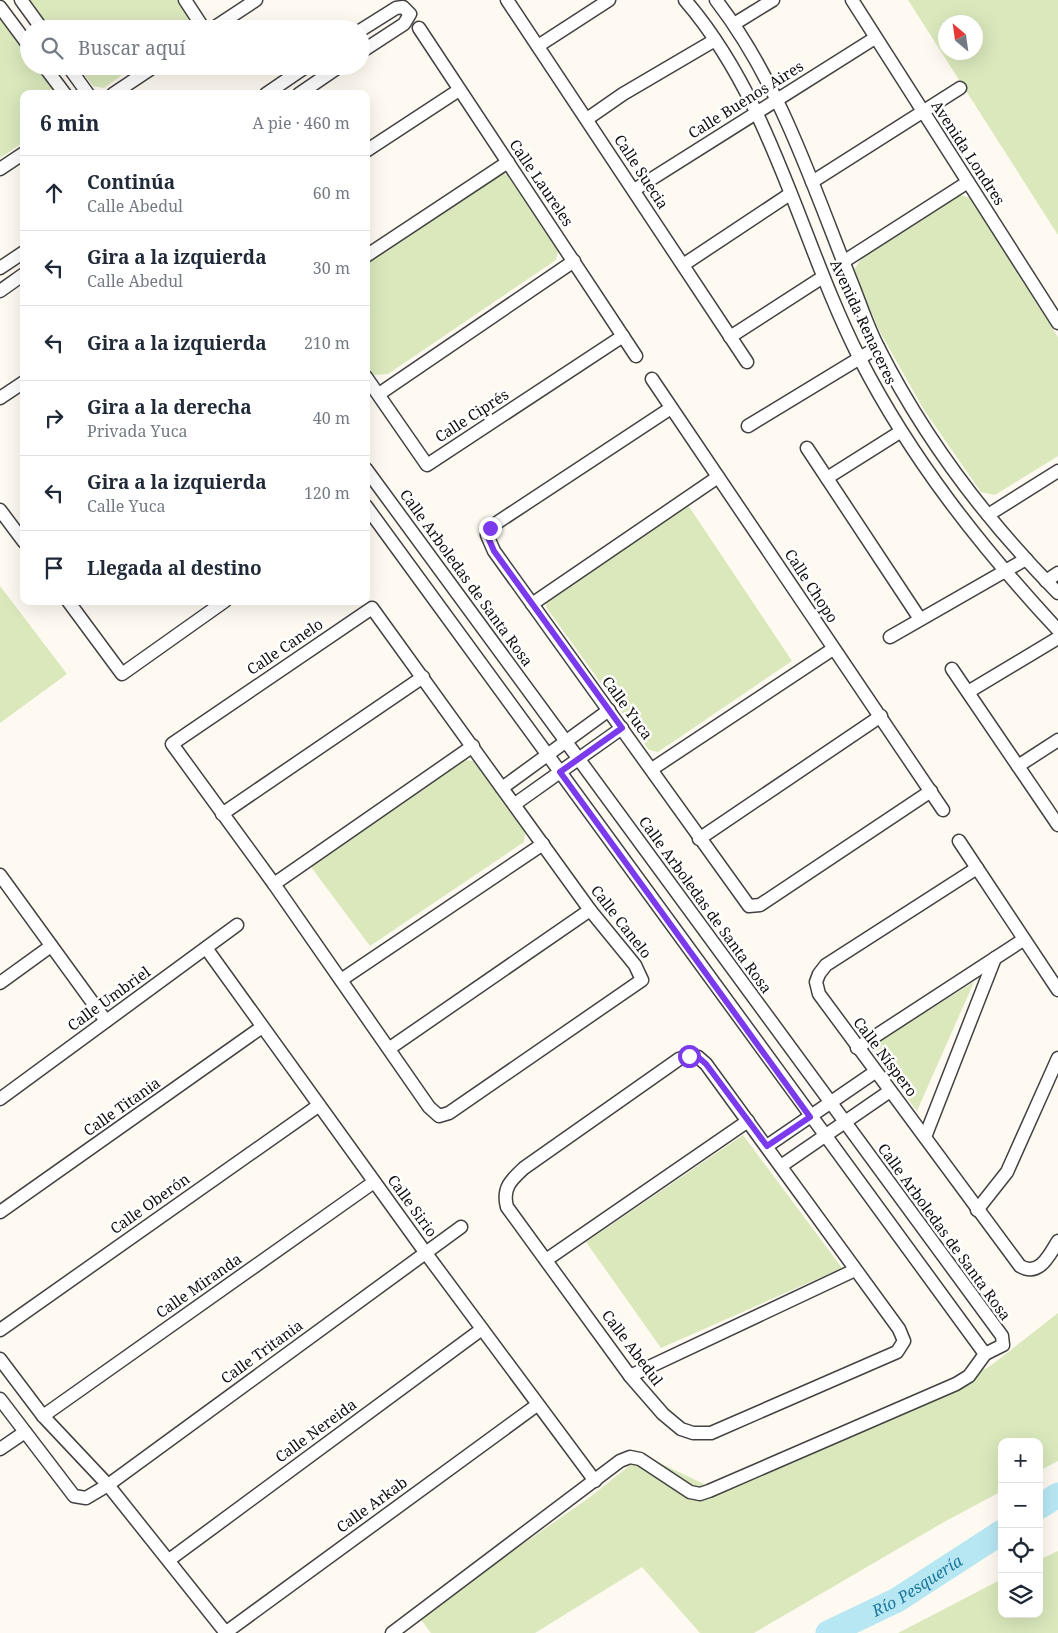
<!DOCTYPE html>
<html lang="es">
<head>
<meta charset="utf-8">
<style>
  body { margin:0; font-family:"Noto Serif",serif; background:#f6f6f7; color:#1f2937 }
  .controls { position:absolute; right:15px; bottom:15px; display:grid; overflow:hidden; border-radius:10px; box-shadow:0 5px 20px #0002 }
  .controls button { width:45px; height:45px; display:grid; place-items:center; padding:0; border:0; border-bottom:1px solid #e0e1e3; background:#fff; color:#1f2937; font:25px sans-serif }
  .compass { position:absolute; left:938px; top:15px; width:45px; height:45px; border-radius:50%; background:#fff; box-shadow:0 5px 20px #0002; rotate:331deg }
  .stop { position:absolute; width:15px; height:15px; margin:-11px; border:4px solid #7c3aed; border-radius:50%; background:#fff }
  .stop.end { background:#7c3aed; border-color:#fff; box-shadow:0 1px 5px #0008 }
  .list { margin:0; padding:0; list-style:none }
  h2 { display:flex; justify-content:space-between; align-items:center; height:65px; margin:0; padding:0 20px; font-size:21px }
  h2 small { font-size:16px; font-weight:400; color:#747a83 }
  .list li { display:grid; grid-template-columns:32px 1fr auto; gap:15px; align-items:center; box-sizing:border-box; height:75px; padding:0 20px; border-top:1px solid #e0e1e3 }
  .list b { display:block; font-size:19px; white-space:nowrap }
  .list p { margin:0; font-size:16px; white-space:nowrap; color:#747a83 }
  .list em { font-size:16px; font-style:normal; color:#747a83 }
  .icon { flex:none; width:28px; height:28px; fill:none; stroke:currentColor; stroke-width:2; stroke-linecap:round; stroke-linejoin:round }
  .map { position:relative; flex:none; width:1058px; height:1633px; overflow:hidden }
  .search { position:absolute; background:#fff; box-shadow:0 5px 20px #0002; left:20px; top:20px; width:350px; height:55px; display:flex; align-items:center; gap:12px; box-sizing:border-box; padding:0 18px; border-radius:28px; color:#747a83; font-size:19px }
  .panel { position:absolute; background:#fff; box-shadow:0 5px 20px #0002; left:20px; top:90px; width:350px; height:515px; border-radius:10px }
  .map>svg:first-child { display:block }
</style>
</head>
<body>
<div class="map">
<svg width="1058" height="1633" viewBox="0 0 1058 1633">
  <rect width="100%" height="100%" fill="#fefaf1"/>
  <g fill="#dae8bc" fill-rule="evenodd">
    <path d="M29,0H177L189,18L186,29H50Z"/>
    <path d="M908,0H1058V235ZM946,22H976V52H946Z"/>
    <path d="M0,18L29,57V66H36L56,94H24V142L0,158Z"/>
    <path d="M78,66H135L104,88L93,86Z"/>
    <path d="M497,170L510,176L559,248L556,260L388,374L373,375L366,365V259Z"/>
    <path d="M957,194L970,198L1058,337V456L995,495L981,492L924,410L880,332L853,271L861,259Z"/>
    <path d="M688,505L792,661L658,752L649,750L546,607L547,598Z"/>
    <path d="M0,586L67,674L0,723Z"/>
    <path d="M463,760L475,761L526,828L524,842L370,946L311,867Z"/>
    <path d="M974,982L917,1111L869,1047Z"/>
    <path d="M743,1135L842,1268L661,1348L586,1242Z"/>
    <path d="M1058,1313V1461L1039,1471V1442H1002V1491L944,1522L754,1633H700L642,1567L535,1633H431L419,1617L590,1497L643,1455L706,1485L989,1367Z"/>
    <path d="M1058,1551V1633H898L1002,1579V1614H1039V1560Z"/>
  </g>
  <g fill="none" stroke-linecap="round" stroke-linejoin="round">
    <g stroke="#b8e7f4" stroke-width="25">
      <path d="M1039,1507L1058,1495"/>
      <path id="s1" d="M828,1633L897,1600L1002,1532"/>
    </g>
    <defs>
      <g id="minor">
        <path d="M21,0L42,29"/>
        <path d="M185,0L204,29"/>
        <path d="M507,0L747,362"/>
        <path d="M685,0C773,102 800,241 860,359C912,460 981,547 1058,630"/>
        <path d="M716,0C780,83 812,184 851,281C860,303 867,326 878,347C924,438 987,521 1058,593"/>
        <path d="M852,0L1058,323"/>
        <path d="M0,7L29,46"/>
        <path d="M734,24L773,0"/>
        <path d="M419,28L636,356"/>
        <path d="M212,29L256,0"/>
        <path d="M361,30L396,8L403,7L410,14L404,24L361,52"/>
        <path d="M538,46L609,0"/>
        <path d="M44,66L65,94"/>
        <path d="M68,66L88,94"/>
        <path d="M113,94L155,66"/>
        <path d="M266,94L307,66"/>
        <path d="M299,94L340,66"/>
        <path d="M587,119L623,94L715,40"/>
        <path d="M366,151L459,90"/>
        <path d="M0,169L24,153"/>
        <path d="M812,182L960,88"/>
        <path d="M634,190L875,38"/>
        <path d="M366,256L508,162"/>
        <path d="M843,262L968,182"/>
        <path d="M683,265L790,194"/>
        <path d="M0,268L24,252"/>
        <path d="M0,291L24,274"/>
        <path d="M730,337L823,277"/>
        <path d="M366,377L427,465L623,336"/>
        <path d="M652,379L943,810"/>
        <path d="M379,394L574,261"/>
        <path d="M0,398L24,382"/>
        <path d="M671,408L498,522L487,535L494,551L749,906L760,905L931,791"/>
        <path d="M748,426L878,347"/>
        <path d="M807,448L920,619"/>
        <path d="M366,469L1002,1336L1003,1345L985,1354"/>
        <path d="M827,478L900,432"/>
        <path d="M366,506L985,1354"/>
        <path d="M0,510L24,542"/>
        <path d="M988,515L1058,471"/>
        <path d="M1046,581L1058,573"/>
        <path d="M68,601L122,674L225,601"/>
        <path d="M532,604L718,477"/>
        <path d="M372,608L590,910L635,965L642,980L449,1113L439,1116L429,1107L274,884L172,744Z"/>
        <path d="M890,637L1026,559"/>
        <path d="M952,669L1058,825"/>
        <path d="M968,692L1058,638"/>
        <path d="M1018,766L1058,740"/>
        <path d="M652,769L833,649"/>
        <path d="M502,788L609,710"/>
        <path d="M515,804L622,728"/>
        <path d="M222,814L423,677"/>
        <path d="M699,839L881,716"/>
        <path d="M959,841L1058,990"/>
        <path d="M977,868L826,965L819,974L816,982L819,994L1020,1266C1039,1277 1049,1256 1058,1241"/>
        <path d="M0,875L106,1021"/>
        <path d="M274,884L473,746"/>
        <path d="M206,948L425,1252L595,1481"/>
        <path d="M341,980L543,844"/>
        <path d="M0,983L51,946"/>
        <path d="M390,1048L590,910"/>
        <path d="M857,1048L1023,940"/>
        <path d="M689,1056L698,1057L706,1064L899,1329L904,1341L897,1352L711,1433H693L681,1429L663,1414L630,1376L507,1207C502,1188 511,1180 524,1168L679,1059Z"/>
        <path d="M0,1099L237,925"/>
        <path d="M925,1137L995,958"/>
        <path d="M767,1146L875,1072"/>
        <path d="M781,1166L890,1091"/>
        <path d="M977,1210L1007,1172L1058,1058"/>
        <path d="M0,1212L262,1027"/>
        <path d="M546,1260L748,1121"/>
        <path d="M0,1330L318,1106"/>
        <path d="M0,1359L43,1416L108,1485L226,1633"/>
        <path d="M630,1376L855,1270"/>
        <path d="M0,1399L74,1496L86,1498L108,1485L461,1227"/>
        <path d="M43,1416L374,1182"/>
        <path d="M0,1449L25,1432"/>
        <path d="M169,1560L482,1329"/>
        <path d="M225,1633L537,1405"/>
        <path d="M392,1633L620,1461L630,1457L640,1459L690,1492L700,1494L709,1491L956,1384L969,1376L985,1354"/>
      </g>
    </defs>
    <use href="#minor" stroke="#424242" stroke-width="15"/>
    <use href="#minor" stroke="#fff" stroke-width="12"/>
  </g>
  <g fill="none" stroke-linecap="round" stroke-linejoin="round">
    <path stroke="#7c3aed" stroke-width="6" d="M490,528L487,535L494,551L622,728L560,772L810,1117L767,1146L706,1064L698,1057L689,1056"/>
  </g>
  <g text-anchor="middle" stroke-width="5" stroke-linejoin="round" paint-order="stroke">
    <g font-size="15" fill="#0f0f0f" stroke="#fff">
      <text transform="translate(746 100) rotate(-32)" y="5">Calle Buenos Aires</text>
      <text transform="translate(968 153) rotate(57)" y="5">Avenida Londres</text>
      <text transform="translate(641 172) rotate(57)" y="5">Calle Suecia</text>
      <text transform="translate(541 183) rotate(56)" y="5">Calle Laureles</text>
      <text transform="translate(863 322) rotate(65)" y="5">Avenida Renaceres</text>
      <text transform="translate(472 416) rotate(-33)" y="5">Calle Ciprés</text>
      <text transform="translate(466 578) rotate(54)" y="5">Calle Arboledas de Santa Rosa</text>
      <text transform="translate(811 586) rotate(57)" y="5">Calle Chopo</text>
      <text transform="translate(285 647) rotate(-34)" y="5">Calle Canelo</text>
      <text transform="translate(627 708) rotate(54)" y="5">Calle Yuca</text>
      <text transform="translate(705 905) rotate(54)" y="5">Calle Arboledas de Santa Rosa</text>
      <text transform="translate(621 922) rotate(52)" y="5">Calle Canelo</text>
      <text transform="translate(109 999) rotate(-36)" y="5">Calle Umbriel</text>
      <text transform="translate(885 1057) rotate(53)" y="5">Calle Níspero</text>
      <text transform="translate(122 1107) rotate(-35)" y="5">Calle Titania</text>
      <text transform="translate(150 1204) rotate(-35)" y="5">Calle Oberón</text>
      <text transform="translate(412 1206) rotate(54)" y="5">Calle Sirio</text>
      <text transform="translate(944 1232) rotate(54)" y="5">Calle Arboledas de Santa Rosa</text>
      <text transform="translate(199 1286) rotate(-35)" y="5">Calle Miranda</text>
      <text transform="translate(632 1348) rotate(53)" y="5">Calle Abedul</text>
      <text transform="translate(262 1352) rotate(-36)" y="5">Calle Tritania</text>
      <text transform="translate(316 1431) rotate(-36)" y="5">Calle Nereida</text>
      <text transform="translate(372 1505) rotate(-36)" y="5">Calle Arkab</text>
    </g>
    <g font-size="16" font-style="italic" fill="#1c799d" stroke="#fff">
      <text dy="6" stroke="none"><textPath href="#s1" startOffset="101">Río Pesquería</textPath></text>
    </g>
  </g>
</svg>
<div class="controls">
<button>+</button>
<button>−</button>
<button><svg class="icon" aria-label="locate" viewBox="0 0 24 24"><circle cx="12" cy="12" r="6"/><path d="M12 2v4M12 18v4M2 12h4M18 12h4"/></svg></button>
<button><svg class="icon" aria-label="layers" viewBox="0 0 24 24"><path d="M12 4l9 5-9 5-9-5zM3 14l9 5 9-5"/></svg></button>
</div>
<svg class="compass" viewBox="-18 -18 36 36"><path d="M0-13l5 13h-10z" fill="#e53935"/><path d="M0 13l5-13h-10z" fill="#747a83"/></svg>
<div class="stop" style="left:689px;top:1056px"></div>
<div class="stop end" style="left:490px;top:528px"></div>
<div class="search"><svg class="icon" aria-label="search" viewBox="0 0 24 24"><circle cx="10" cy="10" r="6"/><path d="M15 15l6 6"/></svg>Buscar aquí</div>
<section class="panel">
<h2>6 min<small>A pie · 460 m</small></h2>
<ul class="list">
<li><svg class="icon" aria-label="ahead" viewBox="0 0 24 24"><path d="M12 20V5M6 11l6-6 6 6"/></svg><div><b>Continúa</b><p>Calle Abedul</p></div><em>60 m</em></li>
<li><svg class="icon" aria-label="left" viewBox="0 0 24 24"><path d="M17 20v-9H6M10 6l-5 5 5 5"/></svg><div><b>Gira a la izquierda</b><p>Calle Abedul</p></div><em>30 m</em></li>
<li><svg class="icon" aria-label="left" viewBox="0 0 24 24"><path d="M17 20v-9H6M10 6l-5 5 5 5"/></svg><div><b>Gira a la izquierda</b></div><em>210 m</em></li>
<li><svg class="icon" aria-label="right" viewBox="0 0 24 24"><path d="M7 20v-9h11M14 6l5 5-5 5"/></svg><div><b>Gira a la derecha</b><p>Privada Yuca</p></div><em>40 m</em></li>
<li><svg class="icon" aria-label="left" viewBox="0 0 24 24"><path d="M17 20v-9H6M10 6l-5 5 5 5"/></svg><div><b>Gira a la izquierda</b><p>Calle Yuca</p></div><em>120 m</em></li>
<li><svg class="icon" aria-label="arrive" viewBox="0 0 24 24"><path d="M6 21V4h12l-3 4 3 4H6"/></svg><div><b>Llegada al destino</b></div></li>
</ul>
</section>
</div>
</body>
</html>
